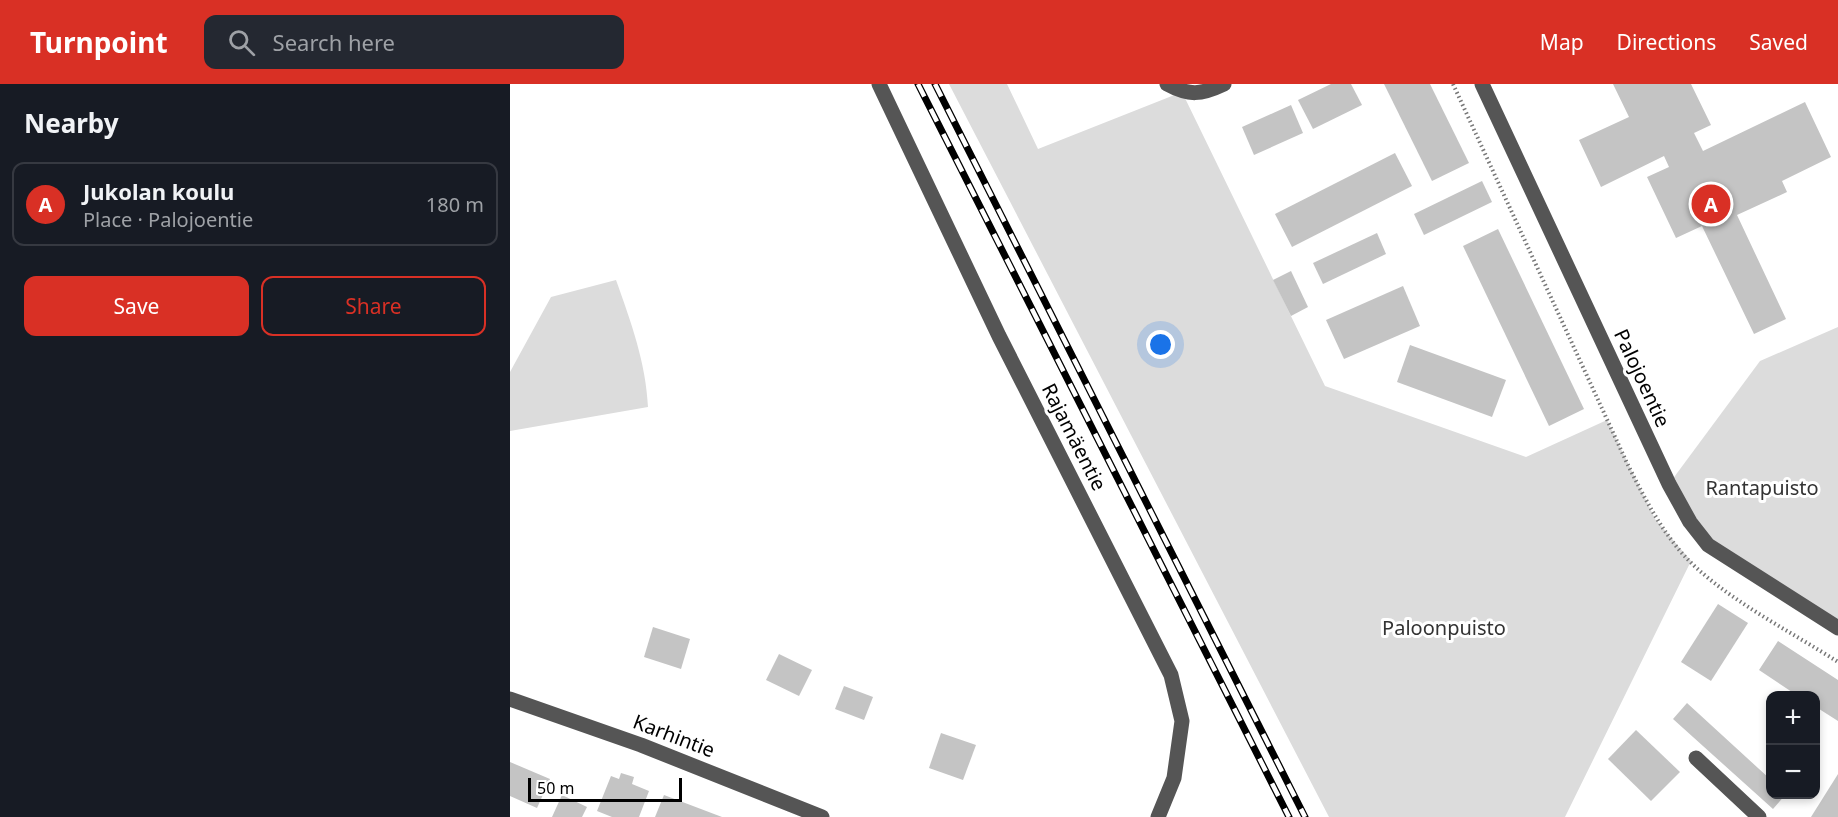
<!DOCTYPE html>
<html lang="en">
<head>
<meta charset="utf-8">
<style>
  body { margin:0; font-family:"Noto Sans",sans-serif; background:#242831; color:#f1f3f6 }
  .controls { position:absolute; right:18px; bottom:18px; display:grid; overflow:hidden; border-radius:12px; box-shadow:0 3px 9px #0003 }
  .controls button { width:54px; height:54px; display:grid; place-items:center; padding:0; border:0; border-bottom:2px solid #363941; background:#171b24; color:#f1f3f6; font:30px sans-serif }
  .scale { position:absolute; left:18px; bottom:15px; width:154px; box-sizing:border-box; padding-left:6px; border:3px solid #000; border-top:0; font-size:16px; line-height:21px; white-space:nowrap; color:#000; -webkit-text-stroke:4px #fff; paint-order:stroke }
  .you { position:absolute; left:651px; top:261px; width:21px; height:21px; margin:-15px; border:4px solid #fff; border-radius:50%; background:#1a73e8; box-shadow:0 0 0 9px #1a73e833 }
  .badge { display:grid; place-items:center; width:39px; height:39px; border-radius:50%; background:#d93025; color:#fff; font-size:20px; font-weight:700 }
  .pin { position:absolute; translate:-50% -50%; border:3px solid #fff; box-shadow:0 2px 6px #0006 }
  .list { margin:0; padding:0; list-style:none }
  h2 { display:flex; justify-content:space-between; align-items:center; height:78px; margin:0; padding:0 24px; font-size:26px }
  h2 small { font-size:20px; font-weight:400; color:#9ea1a6 }
  .list li { display:grid; grid-template-columns:39px 1fr auto; gap:18px; align-items:center; box-sizing:border-box; height:84px; margin:0 12px 12px; padding:0 12px; border:2px solid #363941; border-radius:12px }
  .list b { display:block; font-size:22px; white-space:nowrap }
  .list p { margin:0; font-size:20px; white-space:nowrap; color:#9ea1a6 }
  .list em { font-size:20px; font-style:normal; color:#9ea1a6 }
  .actions { display:flex; gap:12px; padding:18px 24px }
  .actions a { flex:1; padding:14px 0; border:2px solid #d93025; border-radius:12px; text-align:center; font-size:21px; color:#d93025 }
  .actions .main { background:#d93025; color:#fff }
  .icon { flex:none; width:33px; height:33px; fill:none; stroke:currentColor; stroke-width:2; stroke-linecap:round; stroke-linejoin:round }
  .map { position:relative; flex:none; width:1328px; height:733px; overflow:hidden }
  header { display:flex; align-items:center; gap:36px; box-sizing:border-box; height:84px; padding:0 30px; background:#d93025; color:#fff }
  header strong { font-size:28px }
  nav { display:flex; gap:33px; margin-inline-start:auto; font-size:21px }
  .search { width:420px; height:54px; background:#242831; display:flex; align-items:center; gap:15px; box-sizing:border-box; padding:0 21px; border-radius:12px; color:#9ea1a6; font-size:22px }
  main { display:flex }
  aside { flex:1; background:#171b24 }
  .map>svg:first-child { display:block }
</style>
</head>
<body>
<header>
<strong>Turnpoint</strong>
<div class="search"><svg class="icon" aria-label="search" viewBox="0 0 24 24"><circle cx="10" cy="10" r="6"/><path d="M15 15l6 6"/></svg>Search here</div>
<nav><a>Map</a><a>Directions</a><a>Saved</a></nav>
</header>
<main>
<aside>
<h2>Nearby<small></small></h2>
<ul class="list">
<li><span class="badge">A</span><div><b>Jukolan koulu</b><p>Place · Palojoentie</p></div><em>180 m</em></li>
</ul>
<div class="actions"><a class="main">Save</a><a>Share</a></div>
</aside>
<div class="map">
<svg width="1328" height="733" viewBox="0 0 1328 733">
  <rect width="100%" height="100%" fill="#fff"/>
  <g fill="#dcdcdc">
    <path d="M439,0H497L528,65L672,8L815,302L1016,373L1097,336L1145,435L1181,477L1055,733H819Z"/>
    <path d="M106,196C121,238 136,279 138,323L0,347V288L41,213Z"/>
    <path d="M1328,243V544L1198,461L1159,400L1250,277Z"/>
  </g>
  <g fill="#c4c4c4">
    <path d="M821,0H841L852,21L803,45L788,16Z"/>
    <path d="M874,0H920L959,79L922,97Z"/>
    <path d="M1103,0H1181L1201,41L1184,49L1193,67L1295,18L1321,73L1272,97L1277,108L1227,131L1276,235L1244,250L1192,142L1166,154L1137,93L1159,83L1154,72L1091,103L1069,56L1119,33Z"/>
    <path d="M781,21L793,49L744,71L732,43Z"/>
    <path d="M885,69L902,102L782,163L765,130Z"/>
    <path d="M972,97L982,118L914,151L904,130Z"/>
    <path d="M988,145L1074,325L1039,342L953,162Z"/>
    <path d="M867,149L876,170L813,200L803,179Z"/>
    <path d="M781,187L798,223L781,232L763,196Z"/>
    <path d="M893,202L910,242L834,275L816,236Z"/>
    <path d="M900,261L996,296L982,333L887,298Z"/>
    <path d="M1208,520L1238,539L1201,597L1171,578Z"/>
    <path d="M143,543L180,555L171,585L134,573Z"/>
    <path d="M1268,557L1328,596V637L1306,623V612H1288L1249,586Z"/>
    <path d="M269,570L302,586L289,612L256,596Z"/>
    <path d="M334,602L363,613L354,636L325,625Z"/>
    <path d="M1177,619L1260,695V710H1276L1263,725L1163,635Z"/>
    <path d="M1126,646L1170,688L1141,717L1098,675Z"/>
    <path d="M431,649L466,661L453,696L419,684Z"/>
    <path d="M0,678L40,695L27,724L0,712Z"/>
    <path d="M111,689L124,693L122,700L139,707L129,733H102L87,727L101,692L109,695Z"/>
    <path d="M1328,690V733H1301Z"/>
    <path d="M52,711L77,723L72,733H42Z"/>
    <path d="M154,711L212,733H145Z"/>
  </g>
  <g fill="none" stroke-linecap="round" stroke-linejoin="round">
    <path stroke="#777" stroke-width="4" stroke-dasharray="1.5 3" stroke-linecap="butt" d="M943,0L1117,379C1133,411 1148,441 1171,468C1208,511 1280,547 1328,578"/>
    <g stroke="#555" stroke-width="15">
      <path d="M369,0L489,252L661,591L672,637L664,694L648,733"/>
      <path d="M657,0C679,12 691,11 714,0"/>
      <path d="M972,0L1159,400L1180,438L1198,461L1328,544"/>
      <path d="M0,615L131,661L312,733"/>
      <path d="M1186,674L1249,733"/>
    </g>
    <defs>
      <g id="rail">
        <path d="M408,0L779,733"/>
        <path d="M425,0L795,733"/>
      </g>
    </defs>
    <use href="#rail" stroke="#000" stroke-width="7"/>
    <use href="#rail" stroke="#fff" stroke-width="4.5" stroke-dasharray="14" stroke-linecap="butt"/>
  </g>
  <g text-anchor="middle" stroke-width="6" stroke-linejoin="round" paint-order="stroke">
    <g font-size="20" fill="#000" stroke="#fff">
      <text transform="translate(1132 294) rotate(65)" y="7">Palojoentie</text>
      <text transform="translate(564 353) rotate(63)" y="7">Rajamäentie</text>
      <text transform="translate(164 652) rotate(21)" y="7">Karhintie</text>
    </g>
    <g font-size="20" fill="#333" stroke="#fff">
      <text x="1252" y="411">Rantapuisto</text>
      <text x="934" y="551">Paloonpuisto</text>
    </g>
  </g>
</svg>
<div class="controls">
<button>+</button>
<button>−</button>
</div>
<div class="scale">50 m</div>
<div class="you"></div>
<div class="pin badge" style="left:1201px;top:120px">A</div>
</div>
</main>
</body>
</html>
